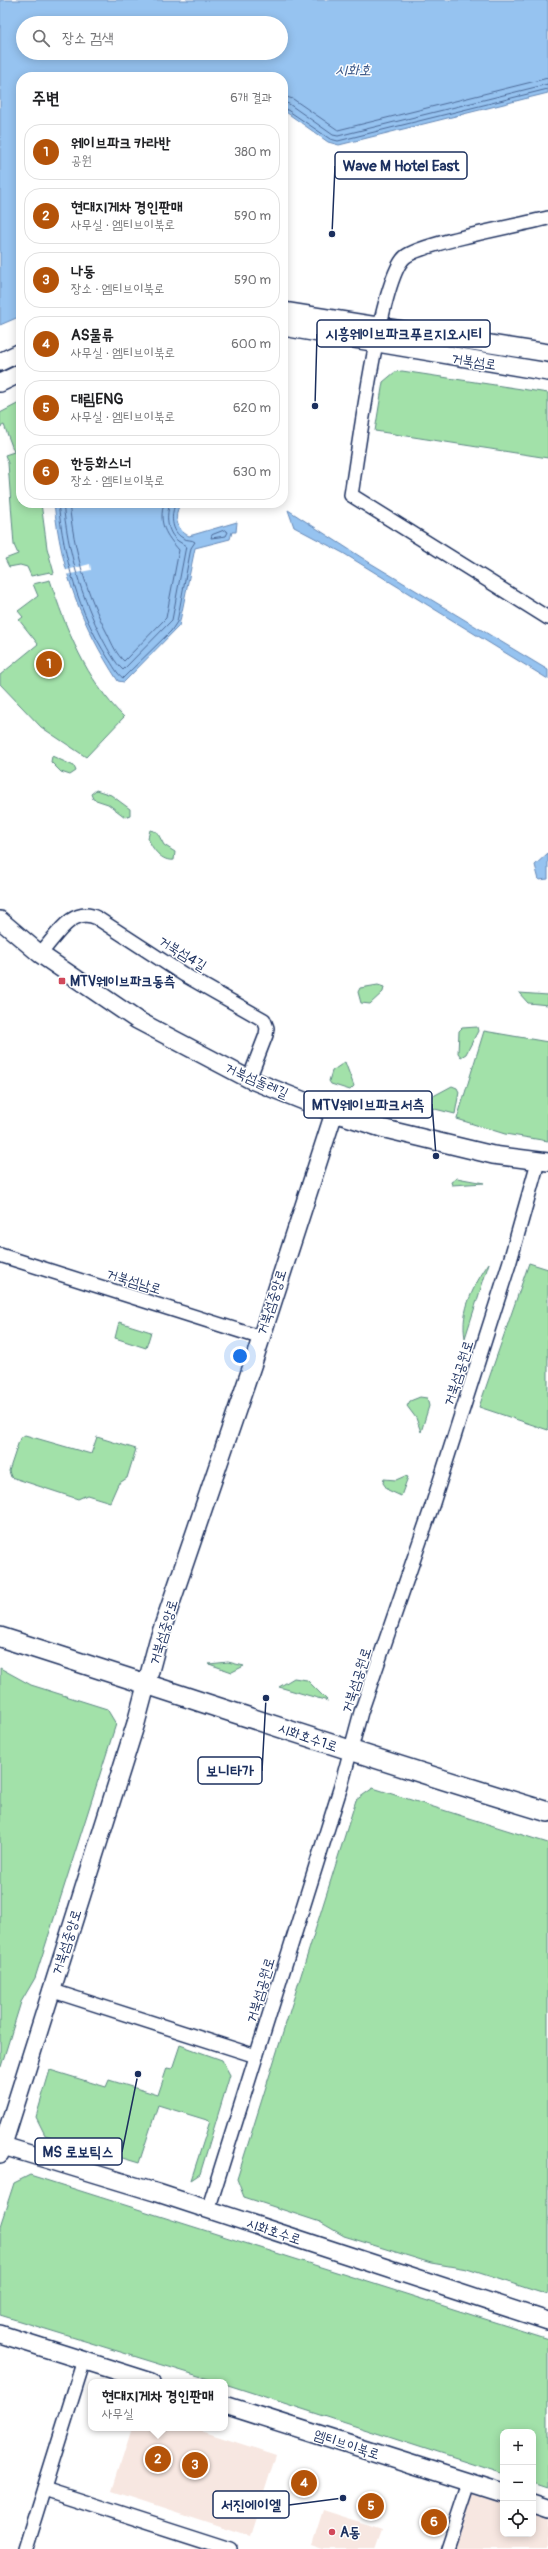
<!DOCTYPE html>
<html lang="ko">
<head>
<meta charset="utf-8">
<style>
  body { margin:0; font-family:Pangolin,"Poor Story",sans-serif; background:#f6f6f6; color:#202124 }
  .controls { position:absolute; right:12px; bottom:12px; display:grid; overflow:hidden; border-radius:8px; box-shadow:0 2px 10px #0003 }
  .controls button { width:36px; height:36px; display:grid; place-items:center; padding:0; border:0; border-bottom:1px solid #e0e0e0; background:#fff; color:#202124; font:20px sans-serif }
  .you { position:absolute; left:240px; top:1356px; width:14px; height:14px; margin:-10px; border:3px solid #fff; border-radius:50%; background:#1a73e8; box-shadow:0 0 0 6px #1a73e833 }
  .badge { display:grid; place-items:center; width:26px; height:26px; border-radius:50%; background:#b45309; color:#fff; font-size:13px; font-weight:700 }
  .pin { position:absolute; translate:-50% -50%; border:2px solid #fff; box-shadow:0 1px 4px #0006 }
  .popup { position:absolute; left:88px; top:2379px; width:140px; height:52px; box-sizing:border-box; display:grid; place-content:center; border-radius:8px; background:#fff; filter:drop-shadow(0 1px 3px #0005); font-size:13px; white-space:nowrap; color:#757577 }
  .popup b { font-size:15px; color:#202124 }
  .popup::after { content:''; position:absolute; left:50%; top:100%; margin-left:-8px; border:8px solid transparent; border-top-color:#fff }
  .list { margin:0; padding:0; list-style:none }
  h2 { display:flex; justify-content:space-between; align-items:center; height:52px; margin:0; padding:0 16px; font-size:17px }
  h2 small { font-size:13px; font-weight:400; color:#757577 }
  .list li { display:grid; grid-template-columns:26px 1fr auto; gap:12px; align-items:center; box-sizing:border-box; height:56px; margin:0 8px 8px; padding:0 8px; border:1px solid #e0e0e0; border-radius:16px }
  .list b { display:block; font-size:15px; white-space:nowrap }
  .list p { margin:0; font-size:13px; white-space:nowrap; color:#757577 }
  .list em { font-size:13px; font-style:normal; color:#757577 }
  .icon { flex:none; width:22px; height:22px; fill:none; stroke:currentColor; stroke-width:2; stroke-linecap:round; stroke-linejoin:round }
  .map { position:relative; flex:none; width:548px; height:2549px; overflow:hidden }
  .search { position:absolute; background:#fff; box-shadow:0 2px 10px #0003; left:16px; top:16px; width:272px; height:44px; display:flex; align-items:center; gap:10px; box-sizing:border-box; padding:0 14px; border-radius:22px; color:#757577; font-size:15px }
  .panel { position:absolute; background:#fff; box-shadow:0 2px 10px #0003; left:16px; top:72px; width:272px; height:436px; border-radius:16px }
  .map>svg:first-child { display:block }
</style>
</head>
<body>
<div class="map">
<svg width="548" height="2549" viewBox="0 0 548 2549">
  <rect width="100%" height="100%" fill="#fff"/>
  <filter id="ink" filterUnits="userSpaceOnUse"><feTurbulence type="fractalNoise" baseFrequency=".025" numOctaves="2"/><feDisplacementMap in="SourceGraphic" scale="8" xChannelSelector="R" yChannelSelector="G"/><feConvolveMatrix kernelMatrix="1 2 1 2 8 2 1 2 1" color-interpolation-filters="sRGB"/></filter>
  <g filter="url(#ink)">
    <g fill="#f7e7e1">
      <path d="M132,2428H192L276,2455L250,2536L112,2491Z"/>
      <path d="M469,2483L503,2493V2534H533V2503L548,2508V2549H448Z"/>
      <path d="M323,2510L382,2529L375,2549H324L312,2545Z"/>
    </g>
    <g fill="#a2e1a9" stroke="#5e8884">
      <path d="M402,371L548,393V458L375,431L383,382L395,372Z"/>
      <path d="M21,402V503H41L47,548L54,573L51,574L50,572L31,576L27,567L20,565L9,567L5,559L18,554L14,545L8,463L5,455L14,452L4,425L0,427V413Z"/>
      <path d="M50,580C66,629 86,680 124,717L86,757L41,727L0,684V675L38,644L19,620L23,617L18,611L38,596L33,584Z"/>
      <path d="M52,756L74,766L76,771L70,775L61,772L51,762Z"/>
      <path d="M96,790L111,795L130,809V815L125,817L108,804L93,799L91,794Z"/>
      <path d="M150,830L157,832L164,845L175,852L174,860C162,862 152,849 148,838Z"/>
      <path d="M378,985L384,987L383,992L370,1004L361,1003L358,992L360,988Z"/>
      <path d="M519,993L548,995V1005L528,1003Z"/>
      <path d="M477,1027L478,1031L466,1054L461,1057L458,1053L459,1031L462,1028Z"/>
      <path d="M484,1031L548,1042V1141L505,1134L457,1119Z"/>
      <path d="M345,1062L354,1086L350,1090L331,1084L329,1081L332,1071Z"/>
      <path d="M452,1086L457,1088L459,1092L455,1114L423,1106L426,1100Z"/>
      <path d="M457,1178L484,1183L452,1185L451,1182Z"/>
      <path d="M489,1263L465,1338C460,1310 474,1285 489,1263Z"/>
      <path d="M529,1263L548,1269V1430L479,1407Z"/>
      <path d="M119,1322L151,1332L146,1348L115,1338Z"/>
      <path d="M420,1397L427,1398L429,1406L421,1432L416,1418L407,1406L410,1401Z"/>
      <path d="M25,1435L91,1454L97,1437L136,1449L127,1478L118,1484L110,1502L87,1495L78,1499L11,1477L9,1471L20,1438Z"/>
      <path d="M405,1476L408,1477L401,1496L388,1490L383,1483L384,1479L396,1480Z"/>
      <path d="M228,1662L244,1666L232,1672L209,1664Z"/>
      <path d="M0,1668L31,1685L107,1709L116,1724L35,1978L21,2002L0,2070Z"/>
      <path d="M294,1678L307,1680L328,1701L279,1687Z"/>
      <path d="M373,1788L548,1843V2295L467,2269L431,2263L344,2236L320,2222L244,2197L237,2179L356,1800Z"/>
      <path d="M180,2045L222,2060L230,2075L200,2174L191,2180L210,2121L158,2105L139,2163L45,2135L36,2117L50,2070L106,2087L109,2080L158,2095L167,2068L172,2069Z"/>
      <path d="M30,2175L548,2339V2488L533,2483V2432H503V2474L225,2384V2382H218L0,2315V2226L14,2183Z"/>
    </g>
    <g fill="#96c3f0" stroke="#6588b6" fill-rule="evenodd">
      <path d="M0,0H548V93L339,145L328,142L283,110V77H21V316L0,325ZM23,23H281V53H23Z"/>
      <path d="M54,503H181C173,515 176,530 189,536L237,522L236,532H232L230,539L195,548L179,626L124,682L118,681C81,624 61,571 54,503Z"/>
      <path d="M288,510L367,561L548,670V679L343,553L294,527Z"/>
      <path d="M548,853V879L539,880L535,865Z"/>
    </g>
    <path fill="#fff" d="M90,564L91,570L65,575L63,571Z"/>
    <g fill="none" stroke-linecap="round" stroke-linejoin="round">
      <g stroke="#4c6a98" stroke-width="1">
        <path d="M283,96L293,99L338,130L548,78"/>
        <path d="M283,102L289,104L333,135L338,136L548,84"/>
        <path d="M283,107L330,139L338,141L548,89"/>
        <path d="M58,503C64,558 78,612 108,658C113,665 117,674 123,678L171,631L177,622L191,548L195,542C192,539 187,541 183,538C171,532 170,514 176,503"/>
        <path d="M63,503C68,552 81,596 103,640C108,649 115,663 123,670L172,620L186,546C183,544 181,543 178,541C166,532 166,515 170,503"/>
        <path d="M69,503C74,550 86,593 108,635C112,644 117,655 124,661L166,618L179,550C166,535 158,524 164,503"/>
        <path d="M225,530L228,532L226,536L211,538L212,535Z"/>
      </g>
      <defs>
        <g id="minor">
          <path d="M548,218C521,225 422,243 405,257C380,278 358,453 351,495L548,618"/>
          <path d="M40,954C55,938 72,905 97,918L183,974L264,1020L267,1028L266,1035L249,1079"/>
          <path d="M0,1255L259,1337"/>
          <path d="M50,1990L256,2056"/>
          <path d="M208,2210L341,1786L361,1712L432,1506L510,1261L538,1162"/>
          <path d="M44,2489L230,2549"/>
          <path d="M25,2549L84,2360"/>
          <path d="M447,2549L469,2483"/>
        </g>
        <g id="tertiary">
          <path d="M283,311L548,353"/>
          <path d="M283,327L548,372"/>
          <path d="M0,362L21,352"/>
          <path d="M0,383L21,373"/>
          <path d="M0,920L40,954L137,1020L249,1079L334,1113L381,1128L493,1155L548,1162"/>
          <path d="M0,2145L158,2193L548,2321"/>
          <path d="M0,2154L136,1723L158,1641L253,1363L334,1113"/>
          <path d="M0,2334L152,2382"/>
          <path d="M225,2405L503,2493"/>
          <path d="M533,2503L548,2508"/>
        </g>
        <path id="secondary" d="M0,1637C183,1695 365,1757 548,1812"/>
      </defs>
      <use href="#minor" stroke="#1b2f5e" stroke-width="16"/>
      <use href="#tertiary" stroke="#1b2f5e" stroke-width="20"/>
      <use href="#secondary" stroke="#1b2f5e" stroke-width="22"/>
      <use href="#minor" stroke="#fff" stroke-width="13"/>
      <use href="#tertiary" stroke="#fff" stroke-width="17"/>
      <use href="#secondary" stroke="#fff" stroke-width="19"/>
    </g>
  </g>
  <g fill="#d1495b" stroke="#fff" stroke-width="1.5">
    <rect x="58" y="977" width="8" height="8" rx="2"/>
    <circle cx="332" cy="2532" r="4"/>
  </g>
  <g text-anchor="middle" stroke-width="3" stroke-linejoin="round" paint-order="stroke">
    <g font-size="14" fill="#1b2f5e" stroke="#fff">
      <text transform="translate(474 361) rotate(9)" y="5">거북섬로</text>
      <text transform="translate(183 953) rotate(32)" y="5">거북섬4길</text>
      <text transform="translate(257 1080) rotate(24)" y="5">거북섬둘레길</text>
      <text transform="translate(134 1281) rotate(17)" y="5">거북섬남로</text>
      <text transform="translate(271 1302) rotate(-72)" y="5">거북섬중앙로</text>
      <text transform="translate(458 1373) rotate(-72)" y="5">거북섬공원로</text>
      <text transform="translate(163 1632) rotate(-73)" y="5">거북섬중앙로</text>
      <text transform="translate(356 1680) rotate(-72)" y="5">거북섬공원로</text>
      <text transform="translate(308 1737) rotate(19)" y="5">시화호수1로</text>
      <text transform="translate(66 1942) rotate(-72)" y="5">거북섬중앙로</text>
      <text transform="translate(260 1990) rotate(-73)" y="5">거북섬공원로</text>
      <text transform="translate(274 2231) rotate(18)" y="5">시화호수로</text>
      <text transform="translate(347 2444) rotate(18)" y="5">엠티브이북로</text>
    </g>
    <g font-size="14" font-weight="bold" fill="#1b2f5e" stroke="#fff" text-anchor="start">
      <text x="70" y="986">MTV웨이브파크동측</text>
      <text x="340" y="2537">A동</text>
    </g>
    <g font-size="15" font-style="italic" fill="#405b8a" stroke="#fff">
      <text x="353" y="75">시화호</text>
    </g>
  </g>
  <path fill="none" stroke="#1b2f5e" stroke-width="1.5" d="M332 234L335 166M315 406L317 334M436 1156L432 1104M266 1698L262 1771M138 2074L122 2152M343 2498L289 2505"/>
  <g fill="#1b2f5e" stroke="#fff" stroke-width="1.5">
    <circle cx="332" cy="234" r="4"/>
    <circle cx="315" cy="406" r="4"/>
    <circle cx="436" cy="1156" r="4"/>
    <circle cx="266" cy="1698" r="4"/>
    <circle cx="138" cy="2074" r="4"/>
    <circle cx="343" cy="2498" r="4"/>
  </g>
  <g fill="#fff" stroke="#1b2f5e" stroke-width="1.5">
    <rect x="335" y="152" width="132" height="27" rx="4"/>
    <rect x="317" y="320" width="173" height="27" rx="4"/>
    <rect x="304" y="1091" width="128" height="27" rx="4"/>
    <rect x="198" y="1757" width="64" height="27" rx="4"/>
    <rect x="35" y="2138" width="87" height="27" rx="4"/>
    <rect x="213" y="2491" width="76" height="27" rx="4"/>
  </g>
  <g font-size="15" text-anchor="middle" font-weight="bold" fill="#1b2f5e">
    <text x="401" y="171">Wave M Hotel East</text>
    <text x="404" y="339">시흥웨이브파크푸르지오시티</text>
    <text x="368" y="1110">MTV웨이브파크서측</text>
    <text x="230" y="1776">보니타가</text>
    <text x="78" y="2157">MS 로보틱스</text>
    <text x="251" y="2510">서진에이엘</text>
  </g>
</svg>
<div class="controls">
<button>+</button>
<button>−</button>
<button><svg class="icon" aria-label="locate" viewBox="0 0 24 24"><circle cx="12" cy="12" r="6"/><path d="M12 2v4M12 18v4M2 12h4M18 12h4"/></svg></button>
</div>
<div class="you"></div>
<div class="pin badge" style="left:49px;top:664px">1</div>
<div class="pin badge" style="left:158px;top:2459px">2</div>
<div class="popup"><b>현대지게차 경인판매</b>사무실</div>
<div class="pin badge" style="left:195px;top:2465px">3</div>
<div class="pin badge" style="left:304px;top:2483px">4</div>
<div class="pin badge" style="left:371px;top:2506px">5</div>
<div class="pin badge" style="left:434px;top:2522px">6</div>
<div class="search"><svg class="icon" aria-label="search" viewBox="0 0 24 24"><circle cx="10" cy="10" r="6"/><path d="M15 15l6 6"/></svg>장소 검색</div>
<section class="panel">
<h2>주변<small>6개 결과</small></h2>
<ul class="list">
<li><span class="badge">1</span><div><b>웨이브파크 카라반</b><p>공원</p></div><em>380 m</em></li>
<li><span class="badge">2</span><div><b>현대지게차 경인판매</b><p>사무실 · 엠티브이북로</p></div><em>590 m</em></li>
<li><span class="badge">3</span><div><b>나동</b><p>장소 · 엠티브이북로</p></div><em>590 m</em></li>
<li><span class="badge">4</span><div><b>AS물류</b><p>사무실 · 엠티브이북로</p></div><em>600 m</em></li>
<li><span class="badge">5</span><div><b>대림ENG</b><p>사무실 · 엠티브이북로</p></div><em>620 m</em></li>
<li><span class="badge">6</span><div><b>한등화스너</b><p>장소 · 엠티브이북로</p></div><em>630 m</em></li>
</ul>
</section>
</div>
</body>
</html>
